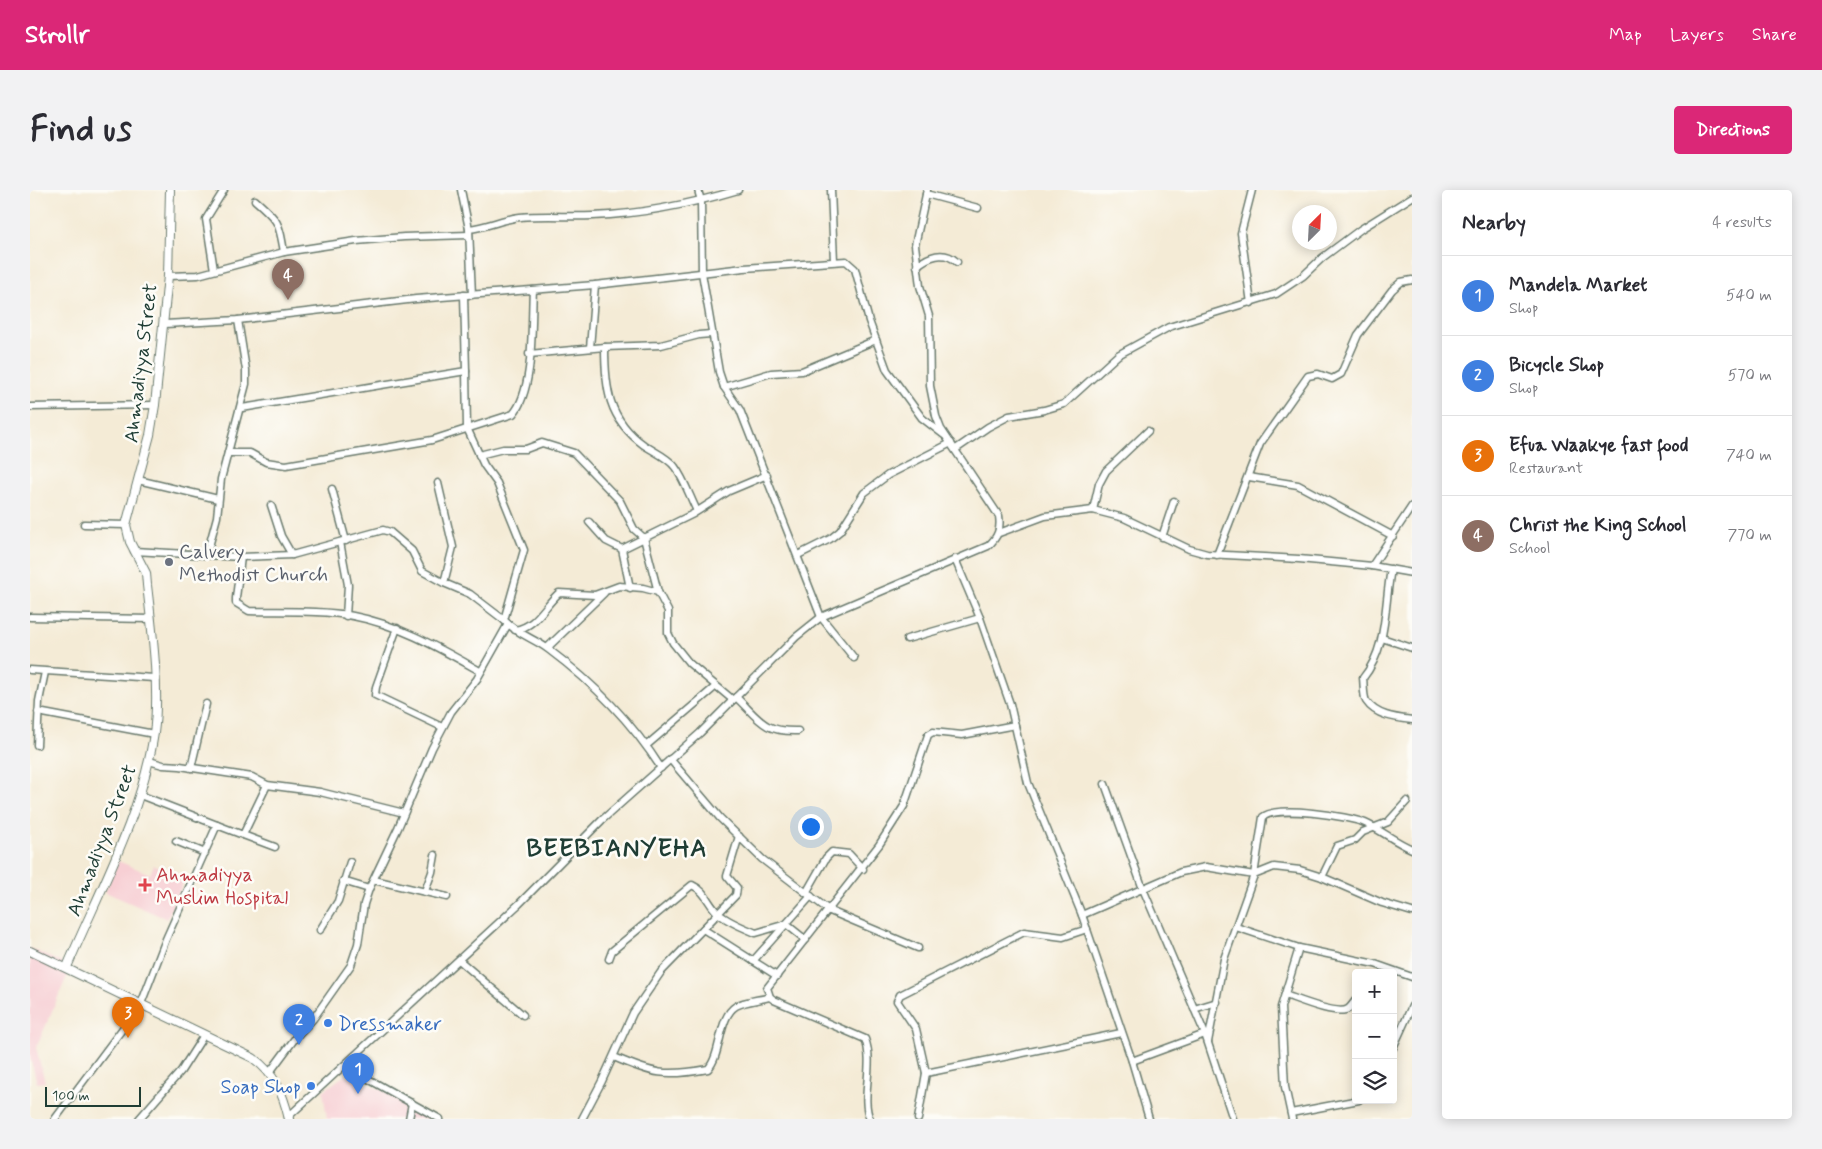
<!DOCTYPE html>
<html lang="en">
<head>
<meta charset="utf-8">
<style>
  body { margin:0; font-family:Mynerve,sans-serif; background:#f2f2f3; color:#2b2b33 }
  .controls { position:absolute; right:15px; bottom:15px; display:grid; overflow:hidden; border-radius:5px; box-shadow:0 2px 12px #0003 }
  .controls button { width:45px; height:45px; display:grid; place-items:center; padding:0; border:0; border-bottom:1px solid #e1e1e2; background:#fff; color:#2b2b33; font:25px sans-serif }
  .compass { position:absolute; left:1262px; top:15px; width:45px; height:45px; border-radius:50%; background:#fff; box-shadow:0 2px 12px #0003; rotate:24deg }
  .scale { position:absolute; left:15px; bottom:12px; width:96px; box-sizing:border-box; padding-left:5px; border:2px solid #1f3d34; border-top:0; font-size:14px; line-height:18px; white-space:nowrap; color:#1f3d34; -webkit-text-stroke:4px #fdfcf7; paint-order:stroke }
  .you { position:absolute; left:780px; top:636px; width:18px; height:18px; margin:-12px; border:4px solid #fff; border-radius:50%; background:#1a73e8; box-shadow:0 0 0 8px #1a73e833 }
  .badge { display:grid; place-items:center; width:32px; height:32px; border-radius:50%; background:#db2777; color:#fff; font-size:16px; font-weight:700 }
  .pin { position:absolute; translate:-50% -41px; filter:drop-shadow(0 1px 2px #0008) }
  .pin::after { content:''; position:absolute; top:26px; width:18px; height:15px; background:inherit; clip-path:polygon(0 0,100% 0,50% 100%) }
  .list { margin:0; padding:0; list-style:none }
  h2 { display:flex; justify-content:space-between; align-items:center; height:65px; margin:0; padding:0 20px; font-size:21px }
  h2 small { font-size:16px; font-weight:400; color:#7c7c81 }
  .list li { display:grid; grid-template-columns:32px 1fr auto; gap:15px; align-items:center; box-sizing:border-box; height:80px; padding:0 20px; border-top:1px solid #e1e1e2 }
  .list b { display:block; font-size:19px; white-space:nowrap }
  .list p { margin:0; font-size:16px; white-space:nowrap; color:#7c7c81 }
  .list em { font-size:16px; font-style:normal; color:#7c7c81 }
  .icon { flex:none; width:28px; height:28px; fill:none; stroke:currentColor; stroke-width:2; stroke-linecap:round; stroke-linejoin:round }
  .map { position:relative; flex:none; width:1382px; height:929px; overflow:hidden; border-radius:5px }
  header { display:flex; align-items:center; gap:30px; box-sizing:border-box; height:70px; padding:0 25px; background:#db2777; color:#fff }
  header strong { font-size:24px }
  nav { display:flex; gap:28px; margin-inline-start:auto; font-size:18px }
  .intro { display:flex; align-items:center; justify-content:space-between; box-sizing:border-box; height:120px; padding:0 30px }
  h1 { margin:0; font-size:35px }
  .button { padding:12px 22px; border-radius:5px; background:#db2777; color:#fff; font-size:18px; font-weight:700 }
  main { display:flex; gap:30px; padding:0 30px }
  aside { flex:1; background:#fff; border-radius:5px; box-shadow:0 2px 12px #0003 }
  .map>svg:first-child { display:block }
</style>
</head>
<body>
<header>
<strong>Strollr</strong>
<nav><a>Map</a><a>Layers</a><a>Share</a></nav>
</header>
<div class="intro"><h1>Find us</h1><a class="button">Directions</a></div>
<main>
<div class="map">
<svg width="1382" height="929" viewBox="0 0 1382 929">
  <rect width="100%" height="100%" fill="#fdfcf7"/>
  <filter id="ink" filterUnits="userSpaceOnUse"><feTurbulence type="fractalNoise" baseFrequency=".02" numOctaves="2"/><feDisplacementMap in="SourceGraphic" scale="10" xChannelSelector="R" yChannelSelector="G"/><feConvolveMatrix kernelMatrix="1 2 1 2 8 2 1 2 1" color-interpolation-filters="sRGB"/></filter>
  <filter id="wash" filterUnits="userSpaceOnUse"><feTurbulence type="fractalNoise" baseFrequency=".0096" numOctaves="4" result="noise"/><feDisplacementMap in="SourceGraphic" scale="20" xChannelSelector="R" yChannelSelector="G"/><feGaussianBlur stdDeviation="1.12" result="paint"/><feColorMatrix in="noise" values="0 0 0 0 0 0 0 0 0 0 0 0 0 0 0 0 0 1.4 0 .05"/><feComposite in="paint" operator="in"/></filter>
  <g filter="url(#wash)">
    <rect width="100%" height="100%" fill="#f4ebd6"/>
    <g fill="#f7cfd4">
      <path d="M88,671L120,684L124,675L155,688L137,729L75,702Z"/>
      <path d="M0,758L41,777L6,858L15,892L7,893L0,867Z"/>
      <path d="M315,885L371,908L403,929H297L293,901Z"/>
    </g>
  </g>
  <g filter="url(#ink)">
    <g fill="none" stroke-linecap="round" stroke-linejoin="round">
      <defs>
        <g id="minor">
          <path d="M431,0L439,39L442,105"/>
          <path d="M668,0L671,11L672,83L689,182L694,197L710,220L791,427L824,468"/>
          <path d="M801,0L804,71"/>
          <path d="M896,4L948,18"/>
          <path d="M225,10C249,31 249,32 254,62"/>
          <path d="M439,39C457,37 473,29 490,27C514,25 539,27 563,26C612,24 661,14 708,0"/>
          <path d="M887,76C898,66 914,60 927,72"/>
          <path d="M184,80L176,29L194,0"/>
          <path d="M138,86L168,85L254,62L326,51L374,47L439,45"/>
          <path d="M1221,113L1211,43L1222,0"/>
          <path d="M135,134L208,130L386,109L565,95L714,78L816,71L825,79L839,131L857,180L892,228L914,245"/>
          <path d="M575,157C575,198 578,229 614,255C623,261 639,268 645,277C654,289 660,307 667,321"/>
          <path d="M560,158L565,95"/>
          <path d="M499,164L575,157L631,155L669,145L681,144"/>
          <path d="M436,181L437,238L454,275L467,293L494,360L474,430C485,443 505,449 518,459C561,491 602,532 631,578"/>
          <path d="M694,197L741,183L772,181L846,150"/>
          <path d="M0,217L125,215"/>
          <path d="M212,218L436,181L434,105"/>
          <path d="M926,259L958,237L979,226L1014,220L1034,214L1088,165L1139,137L1246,104L1273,86L1292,68L1331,39L1382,7"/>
          <path d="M198,263H220L236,272L256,275L402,250L483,224C505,200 501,132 503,100"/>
          <path d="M449,265L473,259H496L512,253L544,263L590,311L604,339L614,348L628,402L638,421V443L643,453L659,473L703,510"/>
          <path d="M1219,287L1268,295L1363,346"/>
          <path d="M108,290L188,309"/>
          <path d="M408,293L423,357L414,393"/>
          <path d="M302,299L316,351"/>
          <path d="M241,315L251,346L262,365"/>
          <path d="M1063,320L1069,294L1076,281L1118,241"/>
          <path d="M559,332L576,351L592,359L663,324L699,301L737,285"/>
          <path d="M54,334L96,335"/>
          <path d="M969,343L1015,326L1063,320L1094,328L1159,359L1177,364L1269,369L1342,376L1382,383"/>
          <path d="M1132,347L1144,311"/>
          <path d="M310,352L318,395L316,426"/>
          <path d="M592,359L600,398"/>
          <path d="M104,361L211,367L262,365L353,340L360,342L382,361L392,381L414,393L440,404L474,430"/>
          <path d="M177,364L187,327L191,289L216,194V180L208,130"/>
          <path d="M768,365L800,349L810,341L834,303L858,285L921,253"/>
          <path d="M1187,365L1230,254L1278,186L1288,184L1302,189L1311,184L1328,145L1362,100L1371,92L1382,90"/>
          <path d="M211,367L206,408V413L219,421C253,422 290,420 323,426C370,435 409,458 450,481"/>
          <path d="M925,369L950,428L980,514L998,593L1052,725L1102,871L1119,929"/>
          <path d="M1342,376L1382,316"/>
          <path d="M1361,379C1354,417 1358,457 1333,488C1334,494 1333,505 1336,511C1346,526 1366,528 1382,530"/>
          <path d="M0,427L121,429"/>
          <path d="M367,438L346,497L345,505L412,537"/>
          <path d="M485,440C507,436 514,416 529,403L565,405L589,396L613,398L628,402"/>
          <path d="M1352,448L1382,458"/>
          <path d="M877,449L950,428"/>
          <path d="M517,458L574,403"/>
          <path d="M0,480L124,488"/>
          <path d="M706,507C730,530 733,542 768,541"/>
          <path d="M8,522L124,544"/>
          <path d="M7,555L9,511L15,482"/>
          <path d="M617,555L685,497"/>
          <path d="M640,569L690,628L732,669L800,721L888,758"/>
          <path d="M119,571L133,575L150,576L222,587L237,595L290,602L374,623"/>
          <path d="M161,578L176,514"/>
          <path d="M1075,594L1113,699L1175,844L1203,929"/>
          <path d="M110,605L187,635"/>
          <path d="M213,645L245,657"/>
          <path d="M146,651L175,663"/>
          <path d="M1292,687L1307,656L1325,650L1333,642L1358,632L1377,611"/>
          <path d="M344,690L417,707"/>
          <path d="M313,691L339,699"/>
          <path d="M395,701L402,682L405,665"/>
          <path d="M776,703L796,668L802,662L819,664L833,679"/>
          <path d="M1052,725L1151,682L1176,677L1224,685L1244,677L1270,680L1292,687L1352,713L1382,722"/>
          <path d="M1206,737L1269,758L1345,774L1382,787"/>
          <path d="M673,739L747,786"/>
          <path d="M290,740L308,711L320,672"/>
          <path d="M579,769L582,761L662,695C676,701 678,714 688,723C698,732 714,738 726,743L756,734L776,750"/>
          <path d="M429,770L493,825"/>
          <path d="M723,771L781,706"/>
          <path d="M1255,805C1267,809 1307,826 1318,819C1321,817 1323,813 1326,810"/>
          <path d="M1164,819L1187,812"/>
          <path d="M1178,852L1194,769L1224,685L1233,627C1246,615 1318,626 1335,633C1351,640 1365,652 1382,659"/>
          <path d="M1363,858L1382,816"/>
          <path d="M584,867C623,884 635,887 678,879C692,864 688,827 706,816C714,811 730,810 740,807"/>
          <path d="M1102,871L1175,844"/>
          <path d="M315,876L410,929"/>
          <path d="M240,882L266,847L283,829L321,775L328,754L334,714L339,699L368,638L402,558L421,522L447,489L478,434"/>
          <path d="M896,883L1091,843"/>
          <path d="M1261,923L1329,910"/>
          <path d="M258,927L489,714L572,630L670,543L766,447L791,427L958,356C968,347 971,339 969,326L911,239L906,226L900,196L899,126L890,96L885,55L897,0"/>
          <path d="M25,929L111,814L136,749L187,635L213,645L237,595"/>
          <path d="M109,929L151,881L174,845"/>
          <path d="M379,929L382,913"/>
          <path d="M552,929L572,891L603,823L631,782L706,705L707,698L697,686L709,646"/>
          <path d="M840,929C830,908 845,875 835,849L744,810L740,807L737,798L849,655L874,616L898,545L903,542L932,545L985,535"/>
          <path d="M888,929L896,883L886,839L867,811L870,805L994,742L1033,747L1057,739"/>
          <path d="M1262,929L1255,897L1251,817L1269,758"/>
        </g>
        <g id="tertiary">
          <path d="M0,761L223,868C245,884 253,903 259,929"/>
          <path d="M37,777C68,704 113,622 124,543C130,500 122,439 117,395L116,383L100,352L96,335L120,245L125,215L138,86L140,0"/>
        </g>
      </defs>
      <use href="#minor" stroke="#6a7a6d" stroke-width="9"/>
      <use href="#tertiary" stroke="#6a7a6d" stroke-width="10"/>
      <use href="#minor" stroke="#fff" stroke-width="6"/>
      <use href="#tertiary" stroke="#fff" stroke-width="8"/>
    </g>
  </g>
  <circle fill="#6b7280" stroke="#fdfcf7" stroke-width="2" cx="139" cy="372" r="5"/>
  <path fill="#e0444e" stroke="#fdfcf7" stroke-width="2" d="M112.5 687.5h5v5h5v5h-5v5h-5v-5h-5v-5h5z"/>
  <g fill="#3f7fe0" stroke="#fdfcf7" stroke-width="2">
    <circle cx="298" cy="833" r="5"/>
    <circle cx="281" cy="896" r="5"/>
  </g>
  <g text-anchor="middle" stroke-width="5" stroke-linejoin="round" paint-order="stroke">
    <g font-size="20" fill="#1f3d34" stroke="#fdfcf7">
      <text transform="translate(110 173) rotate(-83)" y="7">Ahmadiyya Street</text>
      <text transform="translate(71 650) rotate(-69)" y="7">Ahmadiyya Street</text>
    </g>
    <g font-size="20" fill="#5b616d" stroke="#fdfcf7" text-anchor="start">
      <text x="149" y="368">Calvery<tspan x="149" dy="23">Methodist Church</tspan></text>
    </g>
    <g font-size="20" fill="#be3a42" stroke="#fdfcf7" text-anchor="start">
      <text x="126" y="691">Ahmadiyya<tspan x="126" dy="23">Muslim Hospital</tspan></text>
    </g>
    <g font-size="20" fill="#366cbe" stroke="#fdfcf7" text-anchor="start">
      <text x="308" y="840">Dressmaker</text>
      <text x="271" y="903" text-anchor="end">Soap Shop</text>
    </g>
    <g font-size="25" font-weight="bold" letter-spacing="1" fill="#1f3d34" stroke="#fdfcf7">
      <text x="587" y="666">BEEBIANYEHA</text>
    </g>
  </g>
</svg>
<div class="controls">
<button>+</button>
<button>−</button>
<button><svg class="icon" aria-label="layers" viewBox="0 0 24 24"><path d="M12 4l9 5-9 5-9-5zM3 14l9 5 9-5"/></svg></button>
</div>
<svg class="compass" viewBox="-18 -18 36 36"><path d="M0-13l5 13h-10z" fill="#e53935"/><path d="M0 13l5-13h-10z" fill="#7c7c81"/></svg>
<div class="scale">100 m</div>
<div class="you"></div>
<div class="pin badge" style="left:328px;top:904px;background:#3f7fe0">1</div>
<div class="pin badge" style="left:269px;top:855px;background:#3f7fe0">2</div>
<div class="pin badge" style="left:98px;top:848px;background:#e8710a">3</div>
<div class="pin badge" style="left:258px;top:110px;background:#8d6e63">4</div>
</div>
<aside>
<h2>Nearby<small>4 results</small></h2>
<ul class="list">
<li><span class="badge" style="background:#3f7fe0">1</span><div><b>Mandela Market</b><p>Shop</p></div><em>540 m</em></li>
<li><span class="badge" style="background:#3f7fe0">2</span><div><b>Bicycle Shop</b><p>Shop</p></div><em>570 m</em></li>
<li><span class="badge" style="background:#e8710a">3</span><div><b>Efua Waakye fast food</b><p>Restaurant</p></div><em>740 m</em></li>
<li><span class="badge" style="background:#8d6e63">4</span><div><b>Christ the King School</b><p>School</p></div><em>770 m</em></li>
</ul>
</aside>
</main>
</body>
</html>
